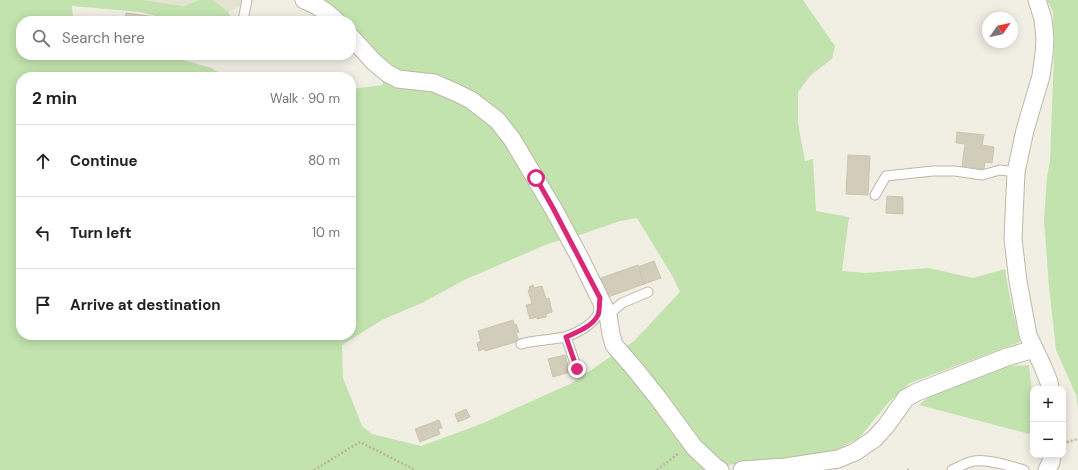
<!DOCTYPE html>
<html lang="en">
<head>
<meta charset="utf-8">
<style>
  body { margin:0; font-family:"DM Sans",sans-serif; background:#f2f2f2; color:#222 }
  .controls { position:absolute; right:12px; bottom:12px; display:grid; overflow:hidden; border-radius:8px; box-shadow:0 2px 10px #0003 }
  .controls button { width:36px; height:36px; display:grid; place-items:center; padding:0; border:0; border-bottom:1px solid #e0e0e0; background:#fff; color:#222; font:20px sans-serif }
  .compass { position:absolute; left:982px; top:12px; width:36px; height:36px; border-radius:50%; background:#fff; box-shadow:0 2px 10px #0003; rotate:56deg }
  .stop { position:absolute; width:12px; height:12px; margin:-9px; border:3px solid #db2777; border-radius:50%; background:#fff }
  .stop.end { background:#db2777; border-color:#fff; box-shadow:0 1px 4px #0008 }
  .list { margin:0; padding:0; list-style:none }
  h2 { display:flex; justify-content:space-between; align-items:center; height:52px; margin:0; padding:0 16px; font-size:17px }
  h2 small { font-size:13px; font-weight:400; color:#767676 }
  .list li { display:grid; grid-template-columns:26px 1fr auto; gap:12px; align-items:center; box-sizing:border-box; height:72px; padding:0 16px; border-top:1px solid #e0e0e0 }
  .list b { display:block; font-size:15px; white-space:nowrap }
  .list em { font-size:13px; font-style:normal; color:#767676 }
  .icon { flex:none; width:22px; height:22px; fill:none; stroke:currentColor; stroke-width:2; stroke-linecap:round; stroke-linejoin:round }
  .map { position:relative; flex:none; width:1078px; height:470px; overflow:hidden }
  .search { position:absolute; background:#fff; box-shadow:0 2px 10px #0003; left:16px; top:16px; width:340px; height:44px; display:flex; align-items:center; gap:10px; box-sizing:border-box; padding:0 14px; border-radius:16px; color:#767676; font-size:15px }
  .panel { position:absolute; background:#fff; box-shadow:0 2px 10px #0003; left:16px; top:72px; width:340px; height:268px; border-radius:16px }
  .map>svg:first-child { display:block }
</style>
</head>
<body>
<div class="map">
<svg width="1078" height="470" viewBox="0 0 1078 470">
  <rect width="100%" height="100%" fill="#f1efe4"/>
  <g fill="#e4e2d2">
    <path d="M142,0H199L184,6Z"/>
    <path d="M213,0H255L228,12Z"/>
  </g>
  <g fill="#c2e3ae" fill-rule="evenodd">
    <path d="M0,0H142L184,6L199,0H213L228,12L233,21H174L141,12L72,6L73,21H21V55H140L146,57L164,55L212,68L224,77H21V335H351V89L383,85L376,52L351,27V21H345L327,3L319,0H803L835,46L832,59L811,75L798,92V123L805,161L813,159L816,211L849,217L842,271L865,273L929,268L973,278L1005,269L1009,293L1020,342L910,383L888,403L859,438L827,455L750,462L709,468L710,470H0ZM637,218L673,277L680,292L634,341L570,384L481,424L421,446L372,434L362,426L343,378L342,345L382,320L424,302L464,280L550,243L577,236L620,221Z"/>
    <path d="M1047,0H1078V410L1076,395L1056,350L1049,287L1044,220L1047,177L1050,161L1054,54L1053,12Z"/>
    <path d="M1029,365L1033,403V435L919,405L932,394L977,376L1009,366Z"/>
  </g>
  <g fill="#d2ccba" stroke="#ccc5ad">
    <path d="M126,13L156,17L155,21H125Z"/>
    <path d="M957,132L984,135L982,145L994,147L992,163L985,162L984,169L962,166L965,144L956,143Z"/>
    <path d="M848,155L870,156L868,195L846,194Z"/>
    <path d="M887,196L903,197V214L886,213Z"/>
    <path d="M654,261L661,278L644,284L638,267Z"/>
    <path d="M638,265L644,284L608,297L601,278Z"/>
    <path d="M533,285L534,288L542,286L546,299L549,298L552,312L546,314V317L537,319V317L530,319L526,305L532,304L528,290H530L529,287Z"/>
    <path d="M513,320L514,325L516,324L519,332L516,333L519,341L485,351L484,349L479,351L477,343L481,341L478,331Z"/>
    <path d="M565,355L570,372L553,377L548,359Z"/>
    <path d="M466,409L470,417L458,422L455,414Z"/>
    <path d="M439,420L442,428L438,429L440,434L420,442L415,429Z"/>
  </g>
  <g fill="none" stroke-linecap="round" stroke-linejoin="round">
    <defs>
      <g id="service">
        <path d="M244,15L247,0"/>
        <path d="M875,195L886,176L933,171H955L982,175L1000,170L1016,172"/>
        <path d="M608,315L622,303L648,292"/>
        <path d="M566,337L577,369"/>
        <path d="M521,344C535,340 550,340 565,337C575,334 593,325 598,314C599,311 599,306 599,302"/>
        <path d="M952,470C958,467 964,464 970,462C983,457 1010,466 1024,470"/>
      </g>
      <g id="minor">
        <path d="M304,0C316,5 327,11 336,21"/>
        <path d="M1037,0L1043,19L1045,39L1044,54L1041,76L1025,130L1016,172L1013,239L1018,281L1028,335L1043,367L1049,382L1050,389"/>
        <path d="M351,37L374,62L387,73L398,79L434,83L457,93L471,100L497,120L512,139L553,208L580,258L608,315L611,334L614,345L634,368L658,398L694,447L714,466L720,470"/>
        <path d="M742,470L786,467L838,459L855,452L874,439L886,426L906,398L917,392L1007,357L1034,349"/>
        <path d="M1047,470L1051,462L1052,455"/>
      </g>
    </defs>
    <use href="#service" stroke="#bbb8a7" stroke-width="11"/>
    <use href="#minor" stroke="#bbb8a7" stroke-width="19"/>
    <g stroke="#bcb699" stroke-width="2.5" stroke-dasharray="2 2" stroke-linecap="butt">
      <path d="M1063,443L1078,439"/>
      <path d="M314,470L360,442L415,470"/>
      <path d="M657,470L679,453"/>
      <path d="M907,470H909"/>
    </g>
    <use href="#service" stroke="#fff" stroke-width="9"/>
    <use href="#minor" stroke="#fff" stroke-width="17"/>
  </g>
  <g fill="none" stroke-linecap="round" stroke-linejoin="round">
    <path stroke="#db2777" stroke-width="5" d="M536,178L553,208L600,298C599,303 600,310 598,315C592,327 577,332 566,337L577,369"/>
  </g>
</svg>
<div class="controls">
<button>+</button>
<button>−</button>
</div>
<svg class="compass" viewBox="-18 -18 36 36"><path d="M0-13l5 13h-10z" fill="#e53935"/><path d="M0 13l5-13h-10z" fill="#767676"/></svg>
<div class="stop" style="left:536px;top:178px"></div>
<div class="stop end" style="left:577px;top:369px"></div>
<div class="search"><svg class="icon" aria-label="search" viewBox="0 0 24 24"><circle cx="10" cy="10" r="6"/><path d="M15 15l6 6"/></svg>Search here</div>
<section class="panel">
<h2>2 min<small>Walk · 90 m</small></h2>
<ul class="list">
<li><svg class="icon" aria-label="ahead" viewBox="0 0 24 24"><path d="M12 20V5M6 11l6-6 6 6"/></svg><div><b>Continue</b></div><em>80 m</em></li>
<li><svg class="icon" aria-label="left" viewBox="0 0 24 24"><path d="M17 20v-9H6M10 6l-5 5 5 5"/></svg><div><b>Turn left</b></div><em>10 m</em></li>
<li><svg class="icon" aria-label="arrive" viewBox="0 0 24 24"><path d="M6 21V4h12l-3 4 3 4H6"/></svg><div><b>Arrive at destination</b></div></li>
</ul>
</section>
</div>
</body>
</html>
